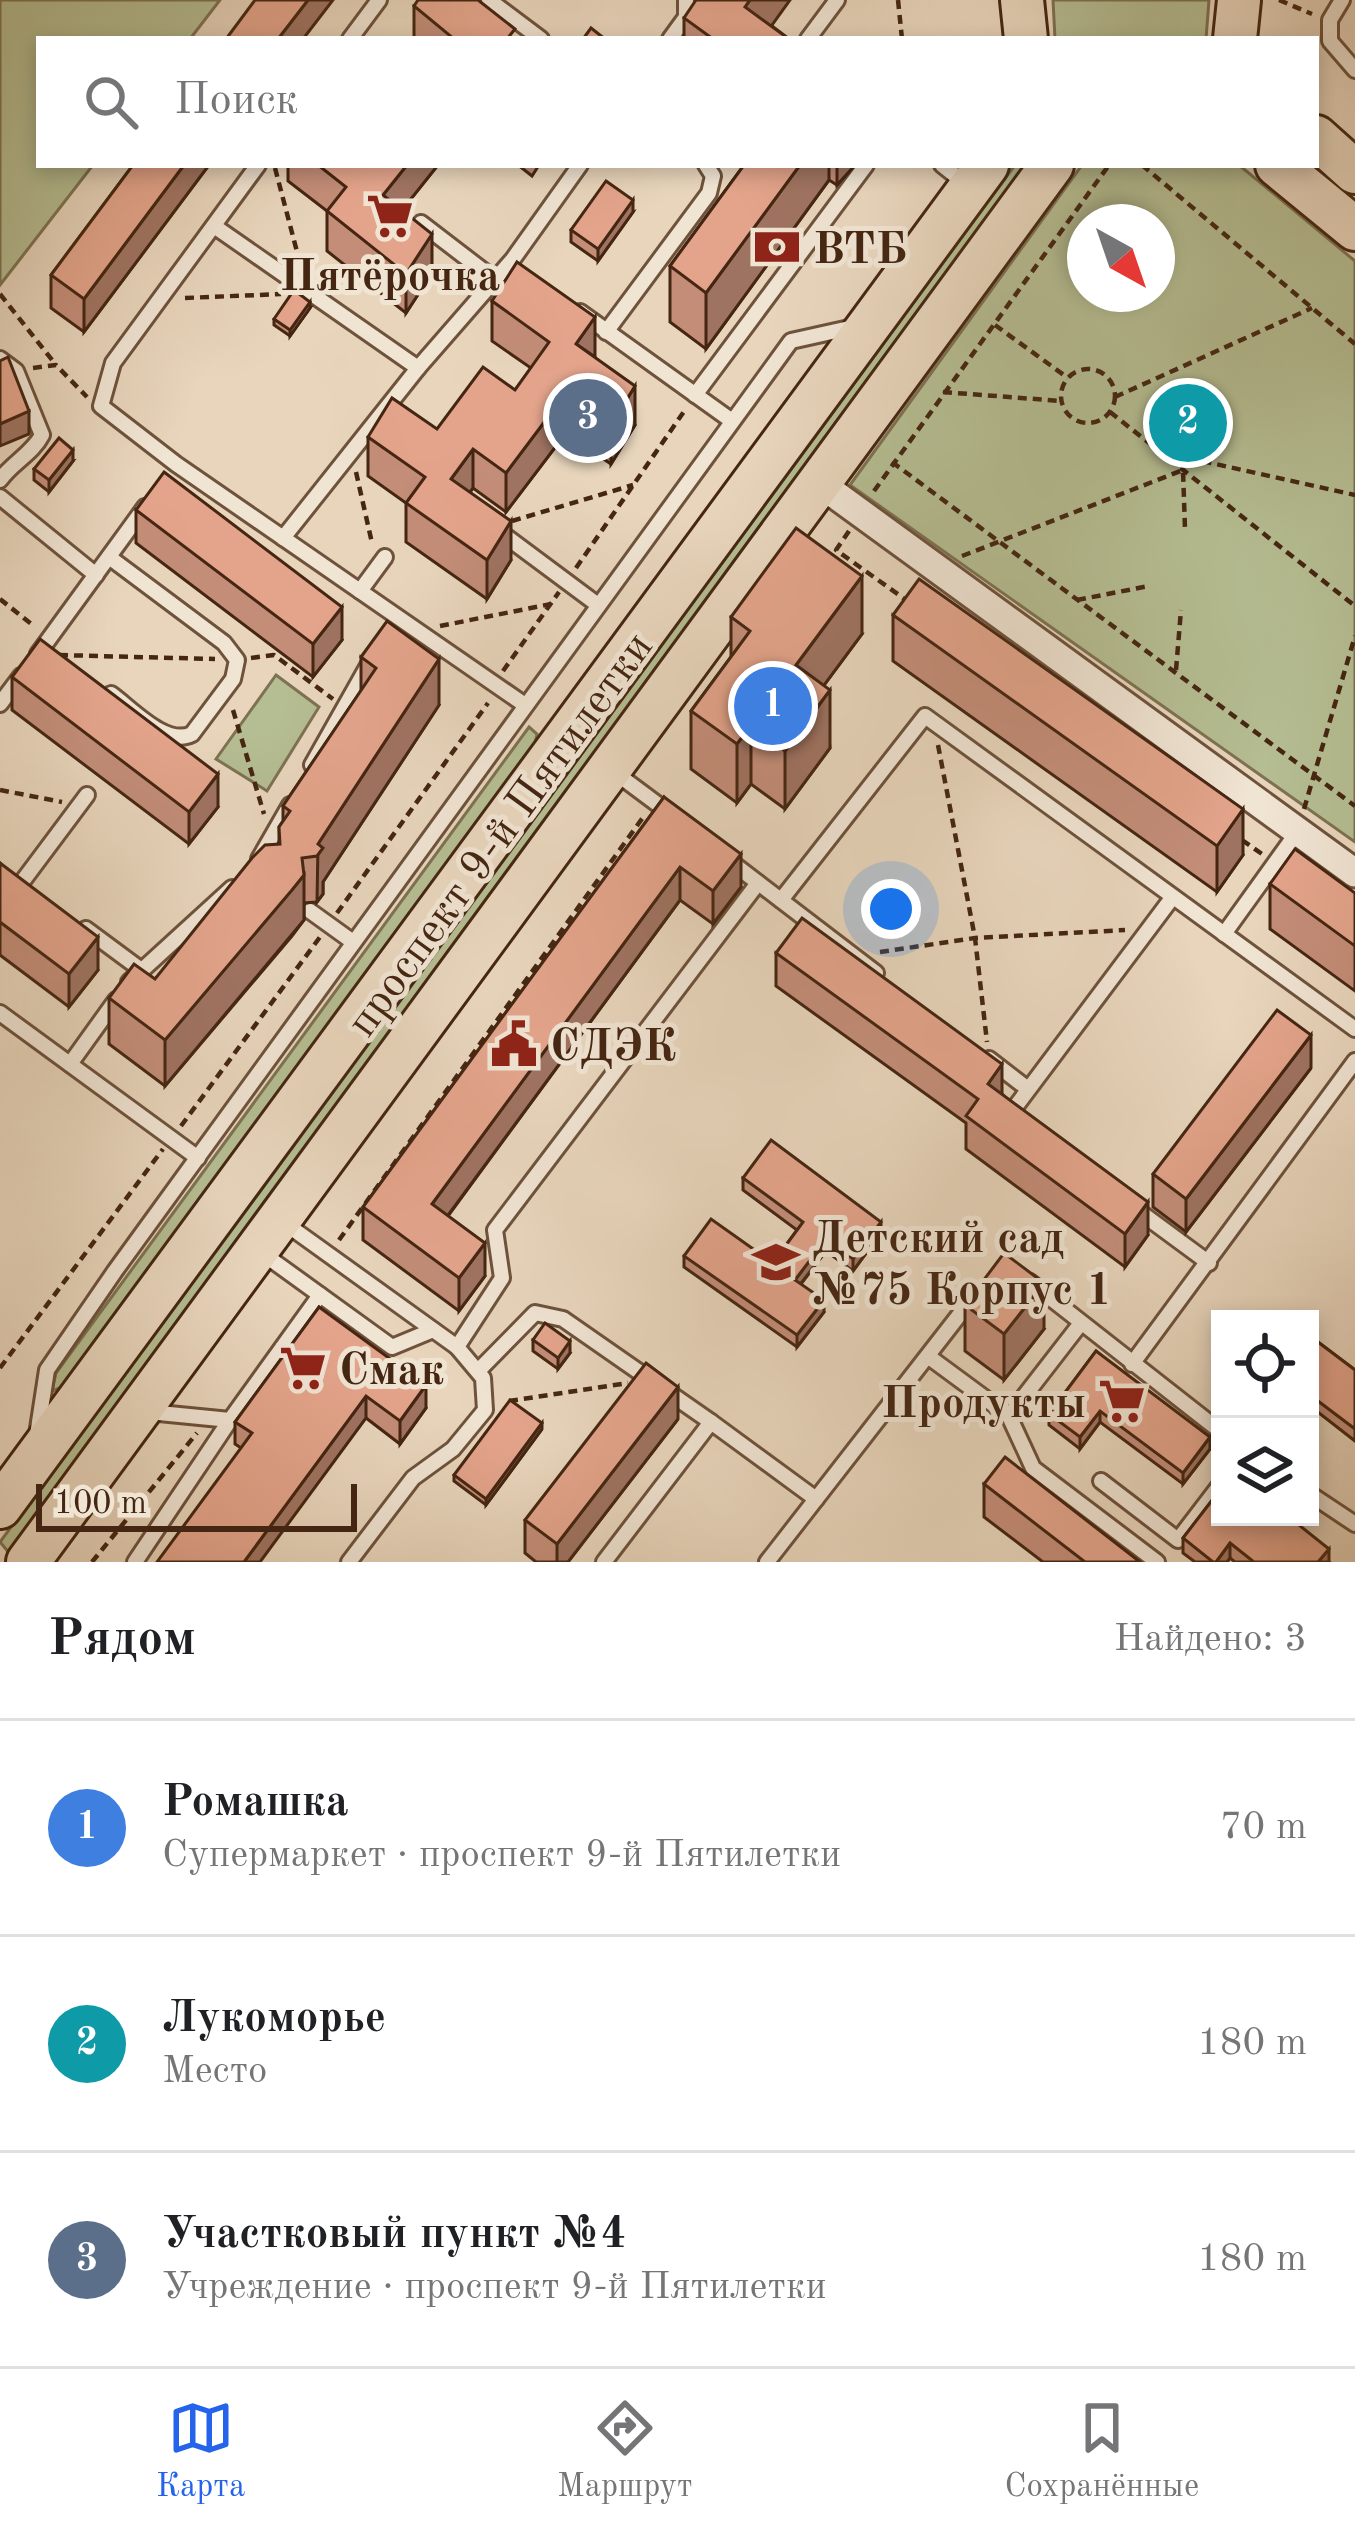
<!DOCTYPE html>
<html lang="ru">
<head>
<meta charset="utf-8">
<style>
  body { margin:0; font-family:"Old Standard TT",serif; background:#f6f6f6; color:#202124 }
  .controls { position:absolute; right:36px; bottom:36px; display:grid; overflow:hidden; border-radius:0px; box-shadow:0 6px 18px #0003 }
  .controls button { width:108px; height:108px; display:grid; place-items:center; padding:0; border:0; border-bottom:3px solid #e0e0e0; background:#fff; color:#202124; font:60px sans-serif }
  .compass { position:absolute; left:1067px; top:204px; width:108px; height:108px; border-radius:50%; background:#fff; box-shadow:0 6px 18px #0003; rotate:140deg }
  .scale { position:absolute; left:36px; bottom:30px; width:321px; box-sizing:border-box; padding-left:12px; border:6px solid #452612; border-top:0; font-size:33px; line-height:42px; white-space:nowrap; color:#452612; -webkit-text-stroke:9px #f0e4d3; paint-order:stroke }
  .you { position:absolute; left:891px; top:909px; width:42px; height:42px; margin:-30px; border:9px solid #fff; border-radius:50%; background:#1a73e8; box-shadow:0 0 0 18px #1a73e833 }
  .badge { display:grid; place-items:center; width:78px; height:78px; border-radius:50%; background:#2563eb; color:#fff; font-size:39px; font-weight:700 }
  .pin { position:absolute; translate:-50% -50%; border:6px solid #fff; box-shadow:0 3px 12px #0006 }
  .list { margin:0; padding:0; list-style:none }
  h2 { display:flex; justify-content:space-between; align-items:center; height:156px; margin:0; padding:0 48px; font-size:51px }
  h2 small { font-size:39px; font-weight:400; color:#757577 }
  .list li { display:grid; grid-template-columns:78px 1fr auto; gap:36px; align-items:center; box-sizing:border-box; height:216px; padding:0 48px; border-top:3px solid #e0e0e0 }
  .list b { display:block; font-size:45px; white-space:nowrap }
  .list p { margin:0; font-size:39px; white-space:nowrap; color:#757577 }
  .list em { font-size:39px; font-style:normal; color:#757577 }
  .icon { flex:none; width:66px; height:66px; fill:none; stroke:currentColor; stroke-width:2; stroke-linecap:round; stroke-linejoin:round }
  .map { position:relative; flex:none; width:1355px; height:1562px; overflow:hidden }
  .search { position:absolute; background:#fff; box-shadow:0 6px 18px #0003; left:36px; right:36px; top:36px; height:132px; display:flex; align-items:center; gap:30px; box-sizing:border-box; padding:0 42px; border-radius:0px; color:#757577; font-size:45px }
  .sheet { height:804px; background:#fff }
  nav { display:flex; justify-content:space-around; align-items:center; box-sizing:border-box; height:168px; border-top:3px solid #e0e0e0; background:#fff; font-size:33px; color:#757577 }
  nav a { display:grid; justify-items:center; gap:6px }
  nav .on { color:#2563eb }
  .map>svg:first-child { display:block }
</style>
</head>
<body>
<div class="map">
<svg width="1355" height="1562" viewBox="0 0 1355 1562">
  <rect width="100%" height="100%" fill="#e8d5bc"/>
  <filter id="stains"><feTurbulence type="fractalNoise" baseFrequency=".00167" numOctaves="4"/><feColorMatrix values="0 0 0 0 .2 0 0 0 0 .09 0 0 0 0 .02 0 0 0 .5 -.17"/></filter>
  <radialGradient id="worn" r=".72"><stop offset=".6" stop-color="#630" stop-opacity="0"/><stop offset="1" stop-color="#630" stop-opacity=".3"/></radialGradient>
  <g fill="#b5bd92" stroke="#7d7252" stroke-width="3" fill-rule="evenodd">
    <path d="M0,0H220L190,39H39V165H93L0,285Z"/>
    <path d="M1053,0H1209L1206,39H1055Z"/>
    <path d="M1015,165H1029L10,1554L0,1542Z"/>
    <path d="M1082,165H1239L1355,261V842L850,485ZM1085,222H1157V294H1085Z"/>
    <path d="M276,675L319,707L267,791L216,759Z"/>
    <path d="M529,727L537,734L535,743L65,1386L52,1391L56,1373Z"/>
  </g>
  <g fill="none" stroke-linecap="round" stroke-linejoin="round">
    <defs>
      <g id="lane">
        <path d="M489,0L541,39"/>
        <path d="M1342,0L1330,20V41L1355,70"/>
        <path d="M350,39L379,0"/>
        <path d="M670,39L686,17V0"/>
        <path d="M808,39L837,0"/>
        <path d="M258,165L113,363L101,406L176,464L525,705"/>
        <path d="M942,165L966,184"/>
        <path d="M421,223L494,279"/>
        <path d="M214,226L418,368L283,538"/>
        <path d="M580,312L732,421"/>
        <path d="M606,332L709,193L713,176L706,165"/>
        <path d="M0,359L16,371L42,435C32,454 13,462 0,480"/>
        <path d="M418,368L513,259L580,165"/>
        <path d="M695,395L866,165"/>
        <path d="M0,497L96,575"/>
        <path d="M496,529L598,605"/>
        <path d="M109,557L224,643L237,660L233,679L192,734C166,747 132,709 111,694"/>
        <path d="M360,591L385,557"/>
        <path d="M38,654L145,507"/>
        <path d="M0,704L21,676"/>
        <path d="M312,765L369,664"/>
        <path d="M613,771L672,815"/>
        <path d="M259,859L290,805"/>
        <path d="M727,859L876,973"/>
        <path d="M22,882L87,795"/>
        <path d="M781,900L925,716L1355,1029"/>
        <path d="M310,911L353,942"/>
        <path d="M86,929L140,969"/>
        <path d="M1224,934L1298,831"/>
        <path d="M129,982L232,888"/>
        <path d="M0,1013L198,1158"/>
        <path d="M989,1059L1028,1089"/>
        <path d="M70,1064L116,1000"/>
        <path d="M1015,1118L1010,1114L1172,898"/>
        <path d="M1133,1207L1209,1263"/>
        <path d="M286,1224L457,1347"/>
        <path d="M262,1253L392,1347L433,1330"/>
        <path d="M1030,1282L1220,1431"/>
        <path d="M929,1357L1009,1416L1081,1323"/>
        <path d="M1132,1364L1355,1061"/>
        <path d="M479,1370L535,1313L563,1319L711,1422L604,1562"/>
        <path d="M149,1412L230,1420L320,1295"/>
        <path d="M1009,1416L1033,1468L1157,1562"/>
        <path d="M711,1422L816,1499"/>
        <path d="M37,1435L47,1370L115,1271L791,341L854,327"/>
        <path d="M1101,1481L1178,1540L1220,1485"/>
        <path d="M1310,1494L1355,1524"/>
        <path d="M135,1562L230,1420"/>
        <path d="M349,1562L413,1478L453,1449L485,1410L483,1378L457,1347L502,1278L495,1230L758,883"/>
        <path d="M767,1562L974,1296"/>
      </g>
      <path id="street" d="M818,482L1355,873"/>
      <g id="primary">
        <path d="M1022,0L1026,39"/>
        <path d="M1235,39L1239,0"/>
        <path d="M1316,137L1355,172"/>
        <path d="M1277,165L1355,229"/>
        <path d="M0,1507L987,165"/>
        <path d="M28,1562L1052,165"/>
      </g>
    </defs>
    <use href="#lane" stroke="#6e523c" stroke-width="20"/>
    <use href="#street" stroke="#6e523c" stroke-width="33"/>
    <use href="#primary" stroke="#452612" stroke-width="48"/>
    <g stroke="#452612" stroke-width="4.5" stroke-dasharray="9 6" stroke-linecap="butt">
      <path d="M898,0L902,39"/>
      <path d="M1279,0L1312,14"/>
      <path d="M1142,165L1355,344"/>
      <path d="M275,168L301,267"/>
      <path d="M0,294L56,365"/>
      <path d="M185,298L281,294"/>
      <path d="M995,325L1068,378"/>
      <path d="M33,368L56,365L87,397"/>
      <circle cx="1088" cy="396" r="27"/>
      <path d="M943,392L1061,401"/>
      <path d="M1115,397L1312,308"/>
      <path d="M1110,412L1355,606"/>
      <path d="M892,462L1355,806"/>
      <path d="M1173,462L1193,459L1355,495"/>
      <path d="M356,472L372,543"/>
      <path d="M874,491L1109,165"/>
      <path d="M512,521L633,485"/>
      <path d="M849,531L836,550L906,600"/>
      <path d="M962,556L1183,470L1185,529"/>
      <path d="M576,568L685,410"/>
      <path d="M0,599L35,627"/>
      <path d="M1077,600L1149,586"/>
      <path d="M440,626L551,604"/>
      <path d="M59,655L215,659"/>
      <path d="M251,658L274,655L333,699"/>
      <path d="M1176,670L1181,610"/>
      <path d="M503,671L559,592"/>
      <path d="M233,710L264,814"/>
      <path d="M938,745L975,938L987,1042"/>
      <path d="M0,790L62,802"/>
      <path d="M1304,809L1355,636"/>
      <path d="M1242,840L1262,854"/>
      <path d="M337,913L488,703"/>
      <path d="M880,952L975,938L1125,930"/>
      <path d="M181,1126L320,937"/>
      <path d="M339,1240L644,816"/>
      <path d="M0,1368L163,1149"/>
      <path d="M509,1401L628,1383"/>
      <path d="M92,1562L197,1433"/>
    </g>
    <use href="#lane" stroke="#f0e4d3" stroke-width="14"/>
    <use href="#street" stroke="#f0e4d3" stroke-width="27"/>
    <use href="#primary" stroke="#e8d5bc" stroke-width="42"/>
  </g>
  <g fill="#c38d78" stroke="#452612" stroke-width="3">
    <path d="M414,6L515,39H414Z"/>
    <path d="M684,18L772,26L789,39H684Z"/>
    <path d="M133,165H209L84,332L51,308V275Z"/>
    <path d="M288,165H438L402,210L432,273L406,313L327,251V211L288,181Z"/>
    <path d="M518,165H539L532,176Z"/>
    <path d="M744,165H855L837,185L829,180L706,349L670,322V266Z"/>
    <path d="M633,212L598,261L571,242V230Z"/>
    <path d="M492,301L595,357L635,425L611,464L566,433L506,512L473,488L470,492L511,560L487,599L406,542V503L368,476V437L437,429L515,390L531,368L492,341Z"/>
    <path d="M310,308L290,336L274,325V319Z"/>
    <path d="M1163,410L1213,425L1192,448L1163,421Z"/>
    <path d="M73,461L49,492L34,480V469Z"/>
    <path d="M136,510L342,640L313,677L136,543Z"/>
    <path d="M893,615L1243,855L1217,892L893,661Z"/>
    <path d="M731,617L862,634L824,685L830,748L785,809L751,784L737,803L691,769V711L731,657Z"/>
    <path d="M361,657L439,705L323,882V894L317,902L304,903V920L292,936L165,1086L109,1044V998L155,979L279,844V827L283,821V806L361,691Z"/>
    <path d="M12,677L218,807L189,844L12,710Z"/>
    <path d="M664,797L741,887L713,924L680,900L448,1216L485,1276L459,1311L363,1240V1207Z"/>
    <path d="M0,863L98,970L69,1007L0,955Z"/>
    <path d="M1270,884L1355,893V991L1270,929Z"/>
    <path d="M776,953L1002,1094L1148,1235L1125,1267L966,1149V1123L776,986Z"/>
    <path d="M1311,1068L1186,1232L1153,1207V1174Z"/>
    <path d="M743,1178L881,1233L853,1271L826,1251L801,1284L824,1312L797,1347L684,1267V1256L773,1263L797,1230L743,1190Z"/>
    <path d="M965,1305L1044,1329L1004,1380L965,1351Z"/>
    <path d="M319,1307L426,1408L400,1444L366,1418L241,1448L235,1444V1422Z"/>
    <path d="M1310,1336L1355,1370V1441L1310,1406Z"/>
    <path d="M533,1340L570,1353L558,1369L533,1351Z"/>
    <path d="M1096,1351L1210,1449L1183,1484L1100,1422L1080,1449L1049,1425V1414Z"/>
    <path d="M678,1419L568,1562H536L525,1553V1520Z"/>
    <path d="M542,1429L486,1505L454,1481V1475Z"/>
    <path d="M984,1484L1140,1562H1043L984,1517Z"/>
    <path d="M1220,1490L1329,1562H1235L1230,1558L1227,1562H1195L1183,1553V1538Z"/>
  </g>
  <g fill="#9f7361" stroke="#452612" stroke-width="3">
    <path d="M308,0H333L303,39H278Z"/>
    <path d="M750,0H790L762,39L745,7Z"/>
    <path d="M184,165H209L84,332V299Z"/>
    <path d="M407,165H438L383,234V195Z"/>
    <path d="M800,165H829V180L706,349V293Z"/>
    <path d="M837,165H855L837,185Z"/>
    <path d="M633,200V212L598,261V249Z"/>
    <path d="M432,234V273L406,313V274Z"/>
    <path d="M310,302V308L290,336V330Z"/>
    <path d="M595,317V357L576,344Z"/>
    <path d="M635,386V425L611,464V425Z"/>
    <path d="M566,393V433L506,512V473Z"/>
    <path d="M29,411V434L0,446V424Z"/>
    <path d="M1213,413V425L1192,448V436Z"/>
    <path d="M473,449V488L451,518V479Z"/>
    <path d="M73,450V461L49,492V480Z"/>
    <path d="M511,521V560L487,599V560Z"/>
    <path d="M862,576V634L796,723V665Z"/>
    <path d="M342,607V640L313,677V644Z"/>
    <path d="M439,659V705L323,882V894L317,902L318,844Z"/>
    <path d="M830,690V748L785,809V751Z"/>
    <path d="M751,725V784L737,803V744Z"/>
    <path d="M218,774V807L189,844V812Z"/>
    <path d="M1243,809V855L1217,892V846Z"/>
    <path d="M741,854V887L713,924V891Z"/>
    <path d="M680,867V900L432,1237V1204Z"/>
    <path d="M304,875V920L165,1086V1040Z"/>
    <path d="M98,937V970L69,1007V974Z"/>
    <path d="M1311,1035V1068L1186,1232V1199Z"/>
    <path d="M1002,1064V1097L988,1084Z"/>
    <path d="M1148,1202V1235L1125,1267V1234Z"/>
    <path d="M881,1222V1233L853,1271V1259Z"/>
    <path d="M826,1239V1251L795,1291V1280Z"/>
    <path d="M485,1243V1276L459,1311V1278Z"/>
    <path d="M1044,1283V1329L1004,1380V1334Z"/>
    <path d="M824,1300V1312L797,1347V1335Z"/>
    <path d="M570,1341V1353L558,1369V1358Z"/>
    <path d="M426,1385V1408L400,1444V1421Z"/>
    <path d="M678,1387V1419L568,1562H557V1544Z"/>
    <path d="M366,1396V1418L260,1562H244Z"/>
    <path d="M1100,1411V1422L1080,1449V1437Z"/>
    <path d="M542,1423V1429L486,1505V1499Z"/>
    <path d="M1210,1437V1449L1183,1484V1473Z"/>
    <path d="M1230,1543V1558L1227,1562H1216Z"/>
    <path d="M1329,1549V1562H1318Z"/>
  </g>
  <g fill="#e3a48b" stroke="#452612" stroke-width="3">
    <path d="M255,0H308L278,39H226Z"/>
    <path d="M418,0H478L515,29L507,39H452L453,38L414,6Z"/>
    <path d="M696,0H750L745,7L789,39H713L684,18Z"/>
    <path d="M591,28L605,39H583Z"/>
    <path d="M133,165H184L84,299L51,275Z"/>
    <path d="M318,165H407L383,195L432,234L406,274L327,211L346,187Z"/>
    <path d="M744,165H800L706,293L670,266Z"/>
    <path d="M606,181L633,200L598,249L571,230Z"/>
    <path d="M517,262L595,317L576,344L635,386L611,425L566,393L506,473L473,449L451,479L511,521L487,560L406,503L425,477L368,437L392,398L437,429L483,367L515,390L549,342L492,301Z"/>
    <path d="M294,290L310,302L290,330L274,319Z"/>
    <path d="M8,357L29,411L0,424V361Z"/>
    <path d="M1184,387L1213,413L1192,436L1163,410Z"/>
    <path d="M59,438L73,450L49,480L34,469Z"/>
    <path d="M164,472L342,607L313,644L136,510Z"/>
    <path d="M796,528L862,576L796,665L830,690L785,751L751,725L737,744L691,711L750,631L731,617Z"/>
    <path d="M919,579L1243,809L1217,846L893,615Z"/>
    <path d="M387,621L439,659L318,844L323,848L317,856L302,858L304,875L292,890L165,1040L109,998L134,964L155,979L252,858L265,845L280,844L279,827L290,811L283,806L376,668L361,657Z"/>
    <path d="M40,639L218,774L189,812L12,677Z"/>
    <path d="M664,797L741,854L713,891L680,867L432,1204L485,1243L459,1278L363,1207Z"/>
    <path d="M1295,849L1355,893V946L1270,884Z"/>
    <path d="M0,863L98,937L69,974L0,922Z"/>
    <path d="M802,918L1002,1064L988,1084L1148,1202L1125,1234L966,1116L978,1099L776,953Z"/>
    <path d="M1277,1010L1311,1035L1186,1199L1153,1174Z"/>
    <path d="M771,1140L881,1222L853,1259L826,1239L795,1280L824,1300L797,1335L684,1256L711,1219L773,1263L803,1222L743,1178Z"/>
    <path d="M1004,1253L1044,1283L1004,1334L965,1305Z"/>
    <path d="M319,1307L426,1385L400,1421L366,1396L244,1562H157L252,1433L235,1422Z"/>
    <path d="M545,1323L570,1341L558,1358L533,1340Z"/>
    <path d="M1310,1336L1355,1370V1429L1310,1395Z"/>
    <path d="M1096,1351L1210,1437L1183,1473L1100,1411L1080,1437L1049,1414Z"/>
    <path d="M646,1363L678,1387L557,1544L525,1520Z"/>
    <path d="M510,1400L542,1423L486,1499L454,1475Z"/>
    <path d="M1005,1457L1140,1562H1085L984,1484Z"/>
    <path d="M1220,1490V1517H1270L1277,1523L1282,1517H1289L1329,1549L1318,1562H1254L1230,1543L1216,1562H1213L1183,1538Z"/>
  </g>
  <defs>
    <symbol id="supermarket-bare" viewBox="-9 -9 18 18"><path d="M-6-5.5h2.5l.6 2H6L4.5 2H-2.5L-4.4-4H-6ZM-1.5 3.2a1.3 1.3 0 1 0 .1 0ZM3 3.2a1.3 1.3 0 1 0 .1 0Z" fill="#8f2418" stroke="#f0e4d3" stroke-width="2.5" paint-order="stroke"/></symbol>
    <symbol id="bank-bare" viewBox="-9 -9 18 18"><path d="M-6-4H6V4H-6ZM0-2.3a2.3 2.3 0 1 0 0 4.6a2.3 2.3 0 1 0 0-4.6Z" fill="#8f2418" stroke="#f0e4d3" stroke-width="2.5" paint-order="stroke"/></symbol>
    <symbol id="civic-bare" viewBox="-9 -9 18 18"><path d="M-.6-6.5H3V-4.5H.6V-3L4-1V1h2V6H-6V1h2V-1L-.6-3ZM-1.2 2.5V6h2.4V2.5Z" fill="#8f2418" stroke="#f0e4d3" stroke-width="2.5" paint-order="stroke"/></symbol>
    <symbol id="school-bare" viewBox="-9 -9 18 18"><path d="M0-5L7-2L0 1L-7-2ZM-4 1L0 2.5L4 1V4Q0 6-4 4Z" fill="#8f2418" stroke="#f0e4d3" stroke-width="2.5" paint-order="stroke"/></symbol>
  </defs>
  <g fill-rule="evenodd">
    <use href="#supermarket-bare" x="357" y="183" width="66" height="66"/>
    <use href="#bank-bare" x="744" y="214" width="66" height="66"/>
    <use href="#civic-bare" x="481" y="1011" width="66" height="66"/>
    <use href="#school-bare" x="743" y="1229" width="66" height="66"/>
    <use href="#supermarket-bare" x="270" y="1335" width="66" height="66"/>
    <use href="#supermarket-bare" x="1089" y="1368" width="66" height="66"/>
  </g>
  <g text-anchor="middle" stroke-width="10" stroke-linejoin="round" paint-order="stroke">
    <g font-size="45" font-weight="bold" fill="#452612" stroke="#f0e4d3" text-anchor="start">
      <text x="813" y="263">ВТБ</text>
      <text x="390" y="290" text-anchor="middle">Пятёрочка</text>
      <text x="550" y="1060">СДЭК</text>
      <text x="812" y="1252">Детский сад<tspan x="812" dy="52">№75 Корпус 1</tspan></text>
      <text x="339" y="1384">Смак</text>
      <text x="1086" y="1417" text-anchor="end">Продукты</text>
    </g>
    <g font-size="45" fill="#452612" stroke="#f0e4d3">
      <text transform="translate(498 833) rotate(-54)" y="16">проспект 9-й Пятилетки</text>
    </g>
  </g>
  <rect width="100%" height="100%" filter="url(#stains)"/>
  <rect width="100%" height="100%" fill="url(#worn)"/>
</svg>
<div class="controls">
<button><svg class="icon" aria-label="locate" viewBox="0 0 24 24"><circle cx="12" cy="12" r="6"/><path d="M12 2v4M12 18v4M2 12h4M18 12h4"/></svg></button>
<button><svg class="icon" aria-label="layers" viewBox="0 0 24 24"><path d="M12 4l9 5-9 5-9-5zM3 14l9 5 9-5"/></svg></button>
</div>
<svg class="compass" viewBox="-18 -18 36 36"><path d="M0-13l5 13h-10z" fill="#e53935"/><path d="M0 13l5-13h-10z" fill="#757577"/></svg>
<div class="scale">100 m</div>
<div class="you"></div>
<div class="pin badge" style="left:773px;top:706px;background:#3f7fe0">1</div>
<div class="pin badge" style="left:1188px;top:423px;background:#0f9aa8">2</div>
<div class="pin badge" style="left:588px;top:418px;background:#5c6f8a">3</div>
<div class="search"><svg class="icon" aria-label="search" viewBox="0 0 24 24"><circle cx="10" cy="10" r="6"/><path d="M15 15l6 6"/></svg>Поиск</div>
</div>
<section class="sheet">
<h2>Рядом<small>Найдено: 3</small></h2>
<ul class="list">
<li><span class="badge" style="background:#3f7fe0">1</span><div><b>Ромашка</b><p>Супермаркет · проспект 9-й Пятилетки</p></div><em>70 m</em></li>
<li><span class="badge" style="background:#0f9aa8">2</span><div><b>Лукоморье</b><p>Место</p></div><em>180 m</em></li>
<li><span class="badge" style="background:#5c6f8a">3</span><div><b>Участковый пункт №4</b><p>Учреждение · проспект 9-й Пятилетки</p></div><em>180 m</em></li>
</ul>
</section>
<nav>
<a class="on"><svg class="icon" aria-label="map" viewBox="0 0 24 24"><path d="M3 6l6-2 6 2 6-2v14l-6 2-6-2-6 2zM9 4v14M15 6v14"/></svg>Карта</a>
<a><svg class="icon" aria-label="directions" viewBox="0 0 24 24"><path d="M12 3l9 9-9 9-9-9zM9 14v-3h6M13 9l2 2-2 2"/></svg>Маршрут</a>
<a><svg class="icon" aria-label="saved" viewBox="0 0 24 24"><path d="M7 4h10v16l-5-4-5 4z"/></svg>Сохранённые</a>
</nav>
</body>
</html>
